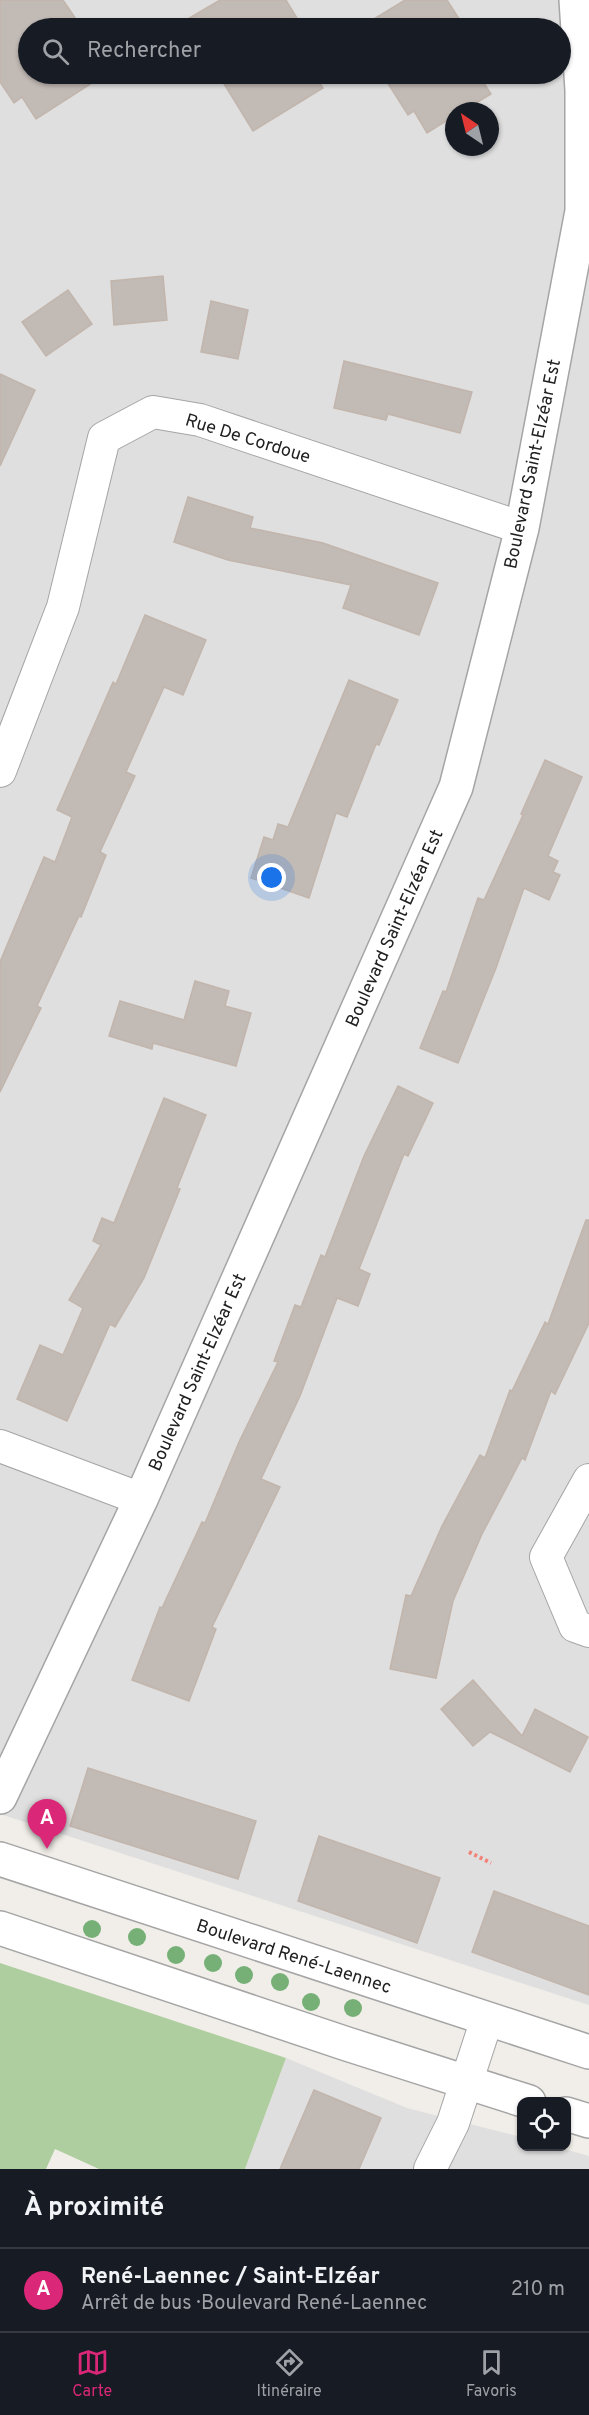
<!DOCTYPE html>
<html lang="fr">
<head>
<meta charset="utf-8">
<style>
  body { margin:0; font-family:Overpass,sans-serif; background:#20242c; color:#f1f3f6 }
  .controls { position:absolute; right:18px; bottom:18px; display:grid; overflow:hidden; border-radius:12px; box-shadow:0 2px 4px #0004 }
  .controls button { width:54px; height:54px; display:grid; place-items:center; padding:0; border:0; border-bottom:2px solid #363941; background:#171b24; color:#f1f3f6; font:30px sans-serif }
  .compass { position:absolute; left:445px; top:102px; width:54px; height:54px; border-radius:50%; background:#171b24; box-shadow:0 2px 4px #0004; rotate:325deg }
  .you { position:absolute; left:272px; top:878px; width:21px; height:21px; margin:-15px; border:4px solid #fff; border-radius:50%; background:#1a73e8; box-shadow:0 0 0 9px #1a73e833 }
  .badge { display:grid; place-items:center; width:39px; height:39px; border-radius:50%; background:#db2777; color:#fff; font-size:20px; font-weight:700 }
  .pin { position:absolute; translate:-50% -50px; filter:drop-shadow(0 2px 3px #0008) }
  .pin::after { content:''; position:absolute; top:32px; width:21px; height:18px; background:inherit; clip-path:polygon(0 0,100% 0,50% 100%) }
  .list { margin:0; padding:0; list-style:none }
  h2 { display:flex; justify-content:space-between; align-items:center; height:78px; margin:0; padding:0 24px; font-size:26px }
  h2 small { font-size:20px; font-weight:400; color:#9ea1a6 }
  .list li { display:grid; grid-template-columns:39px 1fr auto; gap:18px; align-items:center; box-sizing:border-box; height:84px; padding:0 24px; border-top:2px solid #363941 }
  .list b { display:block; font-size:22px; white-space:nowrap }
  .list p { margin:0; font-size:20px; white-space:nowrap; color:#9ea1a6 }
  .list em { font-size:20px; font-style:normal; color:#9ea1a6 }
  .icon { flex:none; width:33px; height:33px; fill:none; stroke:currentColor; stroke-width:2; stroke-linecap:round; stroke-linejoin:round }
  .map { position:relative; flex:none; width:589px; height:2169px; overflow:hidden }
  .search { position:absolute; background:#171b24; box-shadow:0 2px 4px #0004; left:18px; right:18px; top:18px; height:66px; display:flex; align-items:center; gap:15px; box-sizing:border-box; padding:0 21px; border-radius:33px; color:#9ea1a6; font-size:22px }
  .sheet { height:162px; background:#171b24 }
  nav { display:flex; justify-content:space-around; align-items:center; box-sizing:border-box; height:84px; border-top:2px solid #363941; background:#171b24; font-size:16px; color:#9ea1a6 }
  nav a { display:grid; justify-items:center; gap:3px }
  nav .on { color:#db2777 }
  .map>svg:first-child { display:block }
</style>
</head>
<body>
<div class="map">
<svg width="589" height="2169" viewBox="0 0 589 2169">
  <rect width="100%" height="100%" fill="#f1eee9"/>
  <g fill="#dfdfdf" fill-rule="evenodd">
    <path d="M0,0H589V2005L0,1814ZM28,28H560V74H28ZM454,111H490V147H454Z"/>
    <path d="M286,2058L407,2108L521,2137L522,2146L557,2147L589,2156V2169H245Z"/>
  </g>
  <path fill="#afcea0" d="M0,1963L286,2058L245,2169H99L55,2149L46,2169H0Z"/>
  <g fill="#c2bab5" stroke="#c2b5ac" stroke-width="1.5">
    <path d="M0,0H63L82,28H28V74H106L36,119L22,97L14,103L0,82Z"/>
    <path d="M220,0H286L303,28H191L186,20Z"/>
    <path d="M405,0H447L465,28H359Z"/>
    <path d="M218,74H314L323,88L253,131Z"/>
    <path d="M382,74H478L491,94L463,111H454V116L427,133L414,111L408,115Z"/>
    <path d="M163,276L167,320L114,325L111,281Z"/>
    <path d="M68,290L92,324L46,356L22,322Z"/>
    <path d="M211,301L248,310L238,359L201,352Z"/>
    <path d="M344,361L472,392L460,433L388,414L386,420L334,408Z"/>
    <path d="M0,374L35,390L0,466Z"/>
    <path d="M188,497L253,517L250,528L323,543L438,583L419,635L343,608L351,585L228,560L174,542Z"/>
    <path d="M145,615L206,640L183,695L164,687L126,772L135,776L100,852L106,855L81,917L79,916L37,1006L41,1008L0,1092V962L44,857L55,862L72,817L57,810L113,682L116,684Z"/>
    <path d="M349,680L398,700L379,745L376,744L347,817L336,813L309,898L251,878L264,837L273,840L278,824L288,827Z"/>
    <path d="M545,760L582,777L548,856L558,861L553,872L560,875L549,900L524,888L496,968L458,1063L420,1048L443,991L446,992L478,898L484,900L523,815L521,814Z"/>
    <path d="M195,981L229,991L225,1006L251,1013L236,1066L153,1043L152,1049L109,1036L120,1001L184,1020Z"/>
    <path d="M398,1086L433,1103L408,1156L404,1154L359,1269L370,1274L358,1306L337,1298L300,1396L261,1479L280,1487L212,1627L216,1629L189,1701L132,1680L160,1607L162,1608L202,1522L205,1523L239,1442L278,1362L274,1361L295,1305L301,1307L321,1255L325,1257L364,1156Z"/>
    <path d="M164,1098L206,1115L177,1188L180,1189L144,1278L115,1327L110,1324L67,1421L17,1399L40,1345L63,1355L83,1308L69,1300L101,1245L93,1241L102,1218L114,1223Z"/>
    <path d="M586,1220H589V1323L555,1394L551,1391L525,1460L522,1458L482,1534L453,1601L436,1678L390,1669L406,1595L411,1596L442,1526L480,1455L485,1458L510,1390L512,1391L545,1322L548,1324Z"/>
    <path d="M473,1680L522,1736L535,1709L588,1737L570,1772L490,1732L473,1746L441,1709Z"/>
    <path d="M88,1768L256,1821L238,1879L70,1826Z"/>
    <path d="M319,1836L440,1878L417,1943L298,1901Z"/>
    <path d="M494,1891L589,1926V1995L472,1952Z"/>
    <path d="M314,2090L381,2118L359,2169H280Z"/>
  </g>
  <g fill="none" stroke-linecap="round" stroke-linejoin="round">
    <defs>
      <g id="minor">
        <path d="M0,771L63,607L104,438L153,412L200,420L522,528"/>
        <path d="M0,1446L141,1499"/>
        <path d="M589,1480L546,1557L575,1626L589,1631"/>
        <path d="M430,2169L453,2123L487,2019"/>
      </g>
      <g id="tertiary">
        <path d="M0,1797L141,1499L456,787L522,528L582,211V90L576,0"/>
        <path d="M0,1859L589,2052"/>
        <path d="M0,1928L347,2044L529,2102"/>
        <path d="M566,2114L589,2121"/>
      </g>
    </defs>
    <use href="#minor" stroke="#a5a5a5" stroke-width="34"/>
    <use href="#tertiary" stroke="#a5a5a5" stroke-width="36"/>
    <path stroke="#f38278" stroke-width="4" stroke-dasharray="3 3" stroke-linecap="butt" d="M469,1852L491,1863"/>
    <use href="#minor" stroke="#fff" stroke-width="32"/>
    <use href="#tertiary" stroke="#fff" stroke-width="33"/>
  </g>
  <g fill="#76b077">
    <circle cx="92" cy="1929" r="9"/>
    <circle cx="137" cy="1937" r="9"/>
    <circle cx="176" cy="1955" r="9"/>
    <circle cx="213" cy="1963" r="9"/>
    <circle cx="244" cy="1975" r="9"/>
    <circle cx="280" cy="1982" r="9"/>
    <circle cx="311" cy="2002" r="9"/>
    <circle cx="353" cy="2008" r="9"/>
  </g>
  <g text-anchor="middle" stroke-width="4.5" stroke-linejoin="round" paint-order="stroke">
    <g font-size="18" fill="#212121" stroke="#fff">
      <text transform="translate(248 438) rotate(17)" y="6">Rue De Cordoue</text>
      <text transform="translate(532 464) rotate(-78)" y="6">Boulevard Saint-Elzéar Est</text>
      <text transform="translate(394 928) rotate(-66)" y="6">Boulevard Saint-Elzéar Est</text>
      <text transform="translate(197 1372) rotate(-66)" y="6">Boulevard Saint-Elzéar Est</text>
      <text transform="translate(294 1956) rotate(18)" y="6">Boulevard René-Laennec</text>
    </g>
  </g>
</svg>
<div class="controls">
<button><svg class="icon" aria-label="locate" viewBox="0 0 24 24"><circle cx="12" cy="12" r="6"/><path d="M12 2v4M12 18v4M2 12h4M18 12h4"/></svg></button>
</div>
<svg class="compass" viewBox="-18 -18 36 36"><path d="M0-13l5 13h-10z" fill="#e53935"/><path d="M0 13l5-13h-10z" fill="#9ea1a6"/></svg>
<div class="you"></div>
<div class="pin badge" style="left:47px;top:1849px">A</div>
<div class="search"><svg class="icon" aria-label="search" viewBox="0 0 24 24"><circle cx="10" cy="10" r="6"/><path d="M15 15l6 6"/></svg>Rechercher</div>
</div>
<section class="sheet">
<h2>À proximité<small></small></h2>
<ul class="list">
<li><span class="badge">A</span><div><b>René-Laennec / Saint-Elzéar</b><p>Arrêt de bus · Boulevard René-Laennec</p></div><em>210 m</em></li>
</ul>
</section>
<nav>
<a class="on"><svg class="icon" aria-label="map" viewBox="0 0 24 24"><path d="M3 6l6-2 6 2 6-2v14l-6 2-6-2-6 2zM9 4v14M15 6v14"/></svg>Carte</a>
<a><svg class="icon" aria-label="directions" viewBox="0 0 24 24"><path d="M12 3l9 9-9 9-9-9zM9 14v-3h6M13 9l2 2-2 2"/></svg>Itinéraire</a>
<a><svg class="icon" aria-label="saved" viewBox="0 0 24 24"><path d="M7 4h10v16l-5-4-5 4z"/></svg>Favoris</a>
</nav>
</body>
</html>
